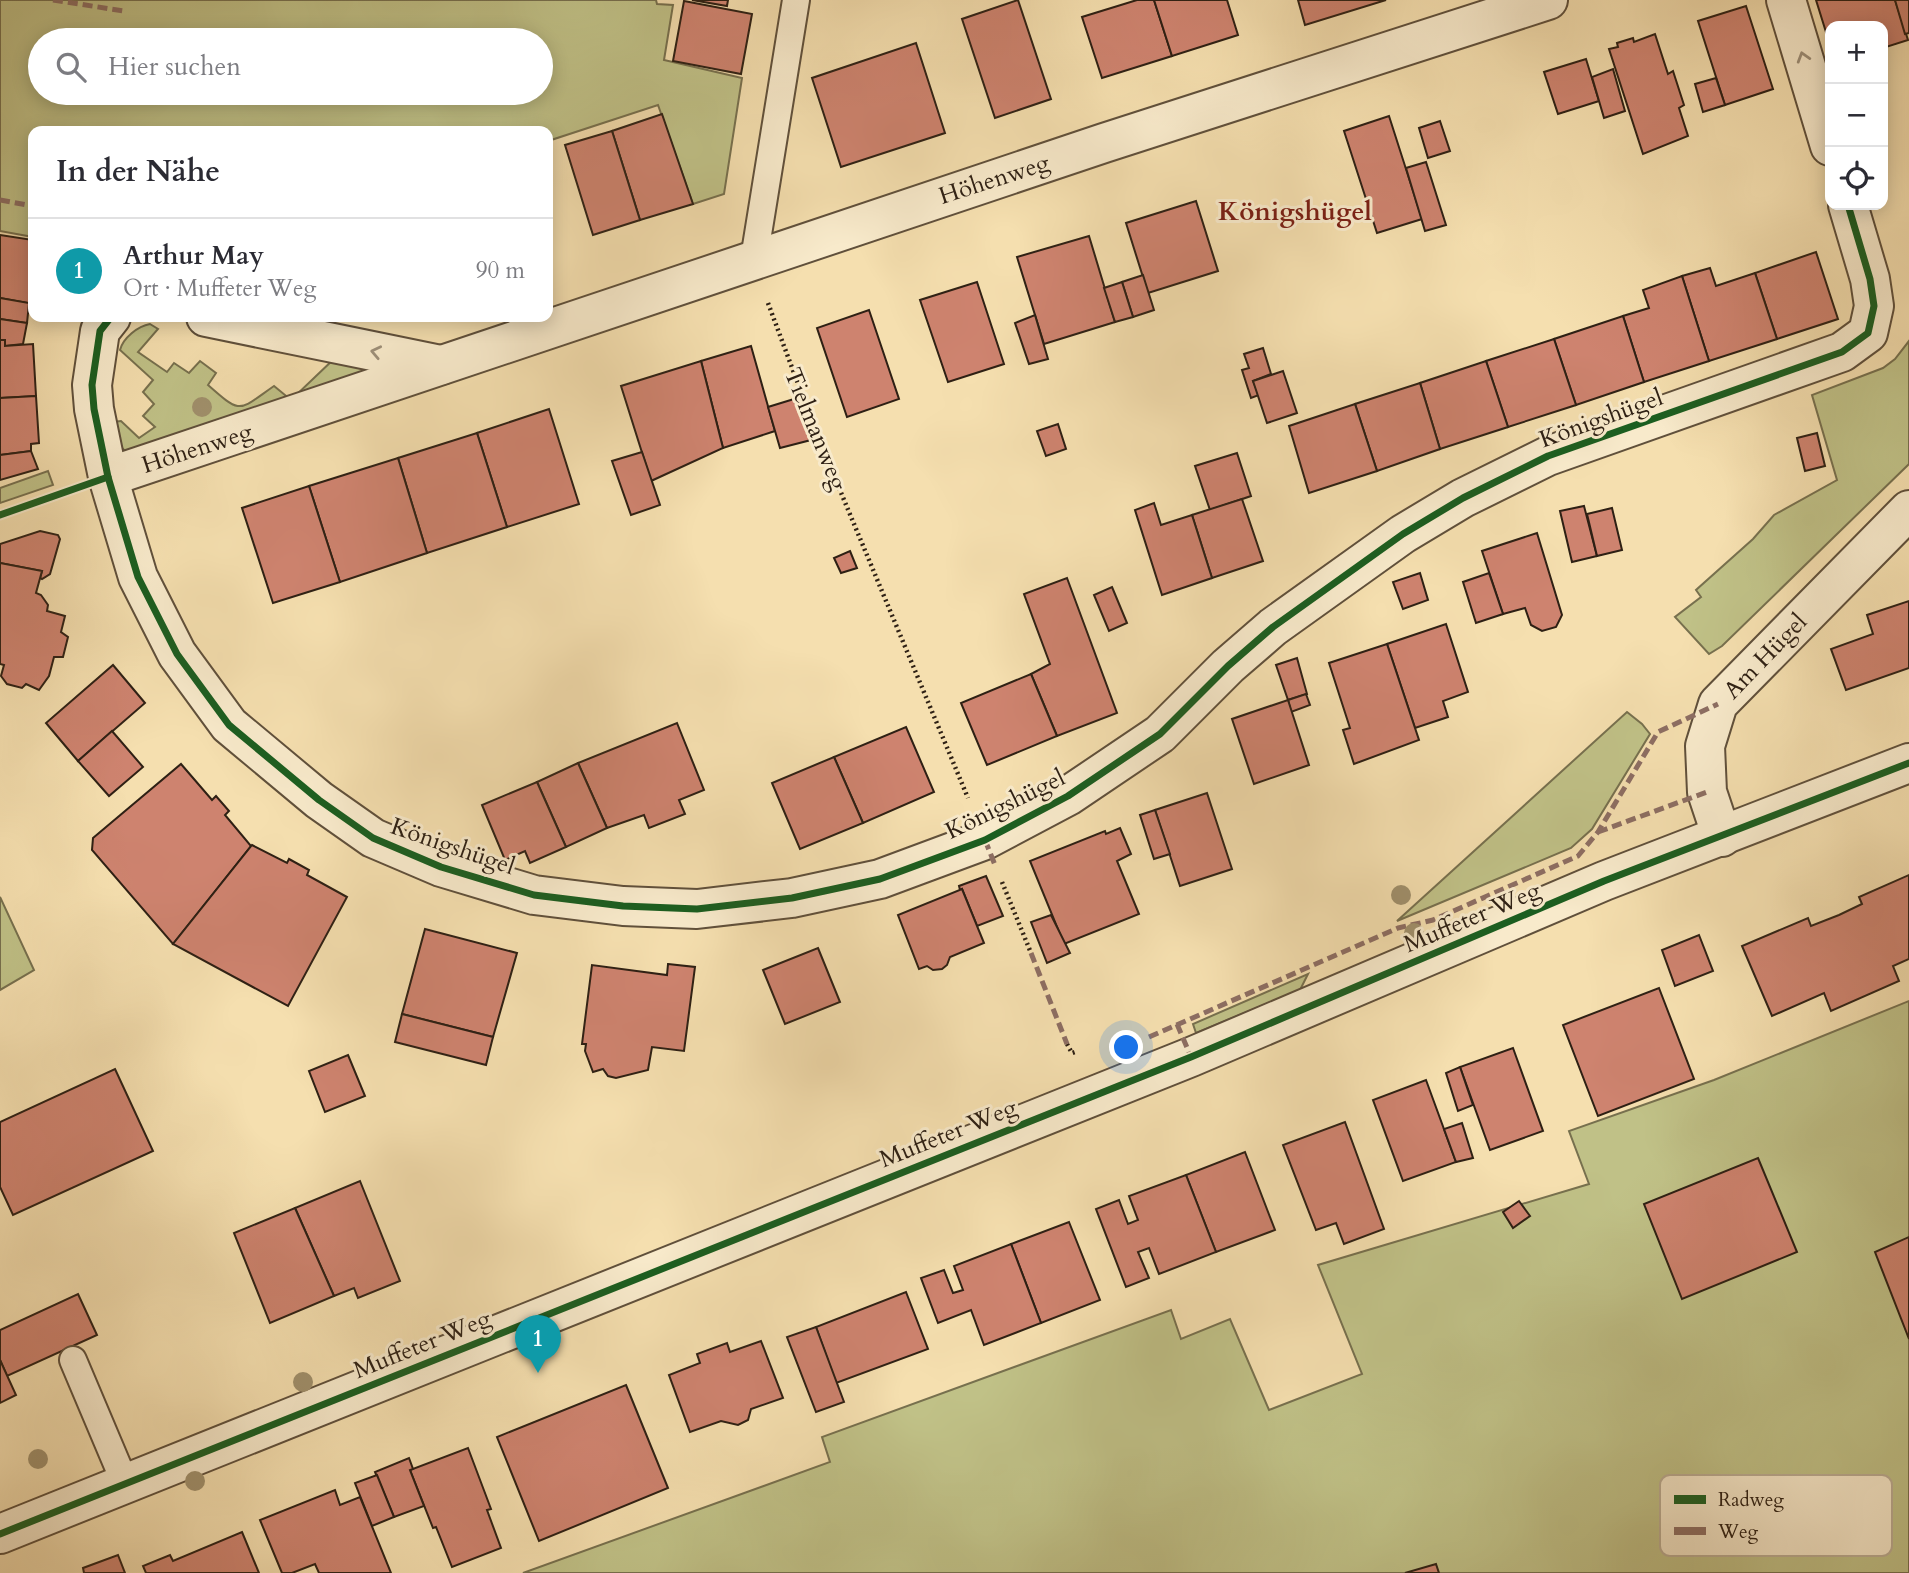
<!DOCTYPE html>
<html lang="de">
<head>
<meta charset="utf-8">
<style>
  body { margin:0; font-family:Cardo,serif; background:#f2f2f3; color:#2b2b33 }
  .controls { position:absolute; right:21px; top:21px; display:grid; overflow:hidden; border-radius:14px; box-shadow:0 4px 18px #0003 }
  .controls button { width:63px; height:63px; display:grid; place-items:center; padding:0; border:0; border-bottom:2px solid #e1e1e2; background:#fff; color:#2b2b33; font:35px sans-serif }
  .you { position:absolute; left:1127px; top:1048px; width:24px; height:24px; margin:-18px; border:5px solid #fff; border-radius:50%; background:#1a73e8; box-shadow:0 0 0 10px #1a73e833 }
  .badge { display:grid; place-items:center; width:46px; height:46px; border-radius:50%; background:#8f2418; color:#fff; font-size:23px; font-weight:700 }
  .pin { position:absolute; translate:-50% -58px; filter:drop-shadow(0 2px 4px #0008) }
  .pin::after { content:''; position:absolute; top:37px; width:24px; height:21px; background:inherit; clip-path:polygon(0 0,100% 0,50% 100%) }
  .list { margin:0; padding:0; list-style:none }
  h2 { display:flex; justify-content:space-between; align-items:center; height:91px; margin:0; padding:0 28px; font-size:30px }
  h2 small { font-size:23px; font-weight:400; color:#7c7c81 }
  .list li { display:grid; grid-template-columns:46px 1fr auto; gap:21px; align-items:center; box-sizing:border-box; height:105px; padding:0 28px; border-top:2px solid #e1e1e2 }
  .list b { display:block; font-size:26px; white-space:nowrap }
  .list p { margin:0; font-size:23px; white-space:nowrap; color:#7c7c81 }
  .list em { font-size:23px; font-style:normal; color:#7c7c81 }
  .icon { flex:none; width:38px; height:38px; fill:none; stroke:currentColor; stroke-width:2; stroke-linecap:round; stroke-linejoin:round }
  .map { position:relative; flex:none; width:1909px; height:1573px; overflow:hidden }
  .search { position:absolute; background:#fff; box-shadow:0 4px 18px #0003; left:28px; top:28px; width:525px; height:77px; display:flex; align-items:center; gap:18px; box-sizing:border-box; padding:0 24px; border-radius:38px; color:#7c7c81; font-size:26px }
  .panel { position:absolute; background:#fff; box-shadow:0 4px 18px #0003; left:28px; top:126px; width:525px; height:196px; border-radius:14px }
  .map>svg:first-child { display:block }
</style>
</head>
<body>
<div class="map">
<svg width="1909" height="1573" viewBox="0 0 1909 1573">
  <rect width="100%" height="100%" fill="#f5dfaf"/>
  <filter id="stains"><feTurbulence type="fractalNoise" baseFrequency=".00286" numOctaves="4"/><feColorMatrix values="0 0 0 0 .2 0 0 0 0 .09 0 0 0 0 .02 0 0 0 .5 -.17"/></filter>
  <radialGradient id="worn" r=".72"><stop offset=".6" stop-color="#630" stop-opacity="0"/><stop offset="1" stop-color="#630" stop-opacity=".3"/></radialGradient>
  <g fill="#c0c187" stroke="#77704e" stroke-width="2" fill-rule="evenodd">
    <path d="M0,0H656L657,4L673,5L664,60L742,78L724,194L693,204L658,105L548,141V131H33V237L0,231ZM40,40H541V93H40Z"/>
    <path d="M150,324L158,329L138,352L167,372L174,363L189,373L200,361L216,373L208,385C242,415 238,411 274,386L291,400L335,358C348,362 363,359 376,364L378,369L350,392L130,454C119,449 113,435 113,422L121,421L139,438L155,427L143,416L154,404L143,392L153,380L120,350C123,338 138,326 150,324Z"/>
    <path d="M1909,341V464L1722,646L1709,654L1675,617L1701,597L1696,590L1753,539L1774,515L1837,480L1812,395L1883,368L1895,359Z"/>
    <path d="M48,471L53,485L0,503V488Z"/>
    <path d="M1627,712L1642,724L1650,734L1592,829L1571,848L1397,921Z"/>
    <path d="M0,897L34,970L0,990Z"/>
    <path d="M1308,974L1300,990L1196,1033L1193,1024Z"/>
    <path d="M1909,1001V1573H523L830,1462L822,1437L1171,1310L1181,1339L1230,1319L1269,1410L1362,1374L1318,1265L1589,1184L1569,1131L1714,1080Z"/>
  </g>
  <g fill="#ce836f" stroke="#2e2014" stroke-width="2">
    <path d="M692,0H728L727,6Z"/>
    <path d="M1018,0L1051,99L995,118L962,19Z"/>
    <path d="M1137,0H1154L1172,56L1102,78L1082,17Z"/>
    <path d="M1154,0H1227L1238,35L1172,56Z"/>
    <path d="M1298,0H1386L1305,25Z"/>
    <path d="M1816,0H1895L1908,40L1883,48V26H1830V45Z"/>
    <path d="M1895,0H1909V33L1905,34Z"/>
    <path d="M684,1L752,14L741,74L673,61Z"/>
    <path d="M1746,6L1773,89L1725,105L1698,21Z"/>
    <path d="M1655,34L1668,74L1673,71L1684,105L1679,108L1688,136L1643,154L1609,49L1618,47L1617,43L1633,38L1634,42Z"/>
    <path d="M916,43L945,133L841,167L812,78Z"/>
    <path d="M1586,59L1599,101L1558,114L1544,72Z"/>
    <path d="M1613,69L1625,111L1604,118L1592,77Z"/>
    <path d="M1716,78L1725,105L1703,112L1695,84Z"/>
    <path d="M662,114L693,204L640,220L612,131Z"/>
    <path d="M1389,116L1422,219L1377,233L1344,131Z"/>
    <path d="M1440,121L1450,151L1428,158L1419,128Z"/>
    <path d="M612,131L640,220L593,235L565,145Z"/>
    <path d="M1426,162L1446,225L1425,231L1406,168Z"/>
    <path d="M1196,201L1218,271L1148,293L1126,223Z"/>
    <path d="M0,235L33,240V304L0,298Z"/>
    <path d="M1089,236L1115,322L1044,344L1017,257Z"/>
    <path d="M1816,252L1838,319L1777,339L1755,273Z"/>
    <path d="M1710,268L1716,286L1755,273L1777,339L1709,361L1682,276Z"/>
    <path d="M1143,275L1154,310L1133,317L1122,282Z"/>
    <path d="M1682,276L1709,361L1644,382L1623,316L1649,308L1643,290Z"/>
    <path d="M977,282L1004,364L948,382L920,300Z"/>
    <path d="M1122,282L1133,317L1115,322L1104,288Z"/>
    <path d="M0,298L29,303L27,323L0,319Z"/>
    <path d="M869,310L899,399L847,417L817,328Z"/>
    <path d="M1035,315L1048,359L1029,364L1015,323Z"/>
    <path d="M1623,316L1644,382L1576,405L1554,339Z"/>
    <path d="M0,319L27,323L23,344L5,346V340H0Z"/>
    <path d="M1554,339L1576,405L1508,427L1486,361Z"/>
    <path d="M0,340H5V346L33,344L36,396L0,398Z"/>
    <path d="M751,346L775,431L723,448L701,361Z"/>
    <path d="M1263,348L1271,374L1253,381L1259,395L1251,398L1242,370L1249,368L1244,354Z"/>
    <path d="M701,361L723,448L651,481L621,386Z"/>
    <path d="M1486,361L1508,427L1440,449L1420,383Z"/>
    <path d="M1283,371L1297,413L1267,423L1253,381Z"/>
    <path d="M1420,383L1440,449L1377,471L1355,404Z"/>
    <path d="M36,396L39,443L31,444V451L0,455V398Z"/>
    <path d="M794,399L811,440L780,448L768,407Z"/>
    <path d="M1355,404L1377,471L1309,493L1289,426Z"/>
    <path d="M549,409L579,504L507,527L477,433Z"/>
    <path d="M1058,424L1066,449L1046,456L1037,431Z"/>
    <path d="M477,433L507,527L427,553L398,458Z"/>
    <path d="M1817,433L1825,466L1805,471L1797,438Z"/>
    <path d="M31,451L38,469L0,480V455Z"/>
    <path d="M642,452L660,505L631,515L612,461Z"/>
    <path d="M1237,453L1251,496L1210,510L1195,466Z"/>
    <path d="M398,458L427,553L340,582L309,486Z"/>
    <path d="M309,486L340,582L273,603L242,508Z"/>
    <path d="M1242,499L1263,561L1212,578L1192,515Z"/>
    <path d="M1154,503L1161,525L1192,515L1212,578L1162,595L1135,510Z"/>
    <path d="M1584,506L1597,556L1572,562L1560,511Z"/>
    <path d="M1612,508L1622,550L1597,556L1587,514Z"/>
    <path d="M40,531L58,535L60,539L50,574L42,579L40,578L42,571L0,563V544Z"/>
    <path d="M1537,533L1562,615L1556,627L1542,631L1531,625L1525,608L1503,614L1482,551Z"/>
    <path d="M850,551L857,568L841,573L834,558Z"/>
    <path d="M0,563L42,571L36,593L41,595L48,605L47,611L65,616L61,632L68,637L63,657H54L49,676L39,690L26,684L22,688L7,684L1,676L4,665L0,664Z"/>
    <path d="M1420,573L1428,600L1403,609L1393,582Z"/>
    <path d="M1489,573L1503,614L1476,623L1463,582Z"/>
    <path d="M1067,578L1117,713L1057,736L1031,674L1050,664L1024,594Z"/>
    <path d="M1112,587L1127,623L1109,631L1094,595Z"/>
    <path d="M1909,601V668L1846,690L1831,649L1873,634L1867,615Z"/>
    <path d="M1446,624L1468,692L1443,701L1448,717L1415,728L1387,644Z"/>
    <path d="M1387,644L1419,740L1354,764L1343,730L1350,728L1329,663Z"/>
    <path d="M1297,658L1307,694L1288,700L1276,665Z"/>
    <path d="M113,665L145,703L78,761L46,723Z"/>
    <path d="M1031,674L1057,736L987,765L961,703Z"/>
    <path d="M1306,694L1310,705L1291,712L1288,700Z"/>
    <path d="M1288,700L1309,765L1254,784L1232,719Z"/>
    <path d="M677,723L704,790L679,800L685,814L649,828L644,815L607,828L578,763Z"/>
    <path d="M906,727L934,792L863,823L834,757Z"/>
    <path d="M112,731L143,767L109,796L78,761Z"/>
    <path d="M834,757L863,823L800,849L772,783Z"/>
    <path d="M578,763L607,828L566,847L537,782Z"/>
    <path d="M181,764L212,800L216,796L229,811L225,815L251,846L173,944L92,850L93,838Z"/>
    <path d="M537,782L566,847L530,863L525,851L505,860L482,805Z"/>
    <path d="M1207,793L1232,869L1180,886L1155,810Z"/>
    <path d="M1155,810L1170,854L1154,859L1140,815Z"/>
    <path d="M1120,828L1131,854L1117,861L1139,914L1064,944L1030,861L1105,831L1106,834Z"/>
    <path d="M252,845L287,863L289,859L309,870L307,875L347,897L288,1006L173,944Z"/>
    <path d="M1909,875V959L1893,966L1899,981L1831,1011L1824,993L1772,1016L1742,946L1808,918L1811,926L1839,915L1862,904L1859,897Z"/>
    <path d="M986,876L1003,916L977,926L962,889L960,890L959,886Z"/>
    <path d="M962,889L984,943L950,957L947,965L942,969L933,970L927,966L919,969L898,915Z"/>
    <path d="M1051,915L1070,953L1047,963L1031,922Z"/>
    <path d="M425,929L517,953L493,1037L402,1014Z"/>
    <path d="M1699,935L1713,971L1675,986L1662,950Z"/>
    <path d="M818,948L840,1002L785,1024L763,970Z"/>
    <path d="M668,964L695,967L684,1051L652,1047L648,1070L616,1078L608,1076L603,1069L593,1072L585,1051L586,1044H582L592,965L667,975Z"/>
    <path d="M1659,988L1694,1079L1598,1116L1563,1025Z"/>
    <path d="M402,1014L493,1037L486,1065L395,1042Z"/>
    <path d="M1513,1048L1543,1131L1490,1150L1460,1067Z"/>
    <path d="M348,1055L365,1096L325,1112L309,1071Z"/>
    <path d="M1460,1067L1473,1105L1458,1111L1446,1073Z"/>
    <path d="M115,1069L153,1151L13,1215L0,1187V1122Z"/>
    <path d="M1426,1080L1456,1162L1403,1181L1373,1100Z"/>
    <path d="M1345,1122L1384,1229L1344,1244L1336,1223L1316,1230L1283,1145Z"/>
    <path d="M1462,1123L1473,1158L1456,1162L1444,1129Z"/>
    <path d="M1245,1152L1275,1230L1216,1252L1186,1175Z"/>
    <path d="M1758,1158L1797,1252L1682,1299L1644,1204Z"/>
    <path d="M1186,1175L1216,1252L1159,1274L1149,1248L1138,1252L1149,1278L1126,1287L1096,1209L1119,1200L1128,1224L1138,1220L1129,1196Z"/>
    <path d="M360,1181L400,1281L358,1298L354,1288L334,1296L295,1208Z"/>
    <path d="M1519,1201L1530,1216L1513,1228L1503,1212Z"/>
    <path d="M295,1208L334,1296L270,1323L234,1233Z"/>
    <path d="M1069,1222L1100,1300L1041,1323L1011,1244Z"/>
    <path d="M1909,1237V1339L1875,1252Z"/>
    <path d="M1011,1244L1041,1323L984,1345L971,1310L938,1323L921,1278L944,1270L953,1293L963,1290L954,1266Z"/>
    <path d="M906,1292L928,1349L836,1383L816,1327Z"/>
    <path d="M78,1294L97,1335L7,1376L0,1360V1330Z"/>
    <path d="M816,1327L844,1402L816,1412L787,1337Z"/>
    <path d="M761,1341L783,1398L751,1409L748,1420L738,1425L721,1421L690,1432L669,1375L700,1363L697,1354L727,1343L730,1352Z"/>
    <path d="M0,1360L16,1395L0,1403Z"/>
    <path d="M626,1385L668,1488L539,1541L497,1437Z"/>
    <path d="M468,1448L491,1509L487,1510L501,1548L452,1567L436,1527L433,1528L410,1470Z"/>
    <path d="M409,1458L413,1469L410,1470L424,1506L394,1517L375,1472Z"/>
    <path d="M377,1475L394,1517L372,1526L355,1483Z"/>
    <path d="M335,1490L340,1505L360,1497L391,1573H319L315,1564L292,1573H282L260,1520Z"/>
    <path d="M242,1532L259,1573H146L143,1566L170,1555L173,1561Z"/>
    <path d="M118,1555L125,1573H84L83,1568Z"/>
    <path d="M1436,1564L1439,1573H1405Z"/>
  </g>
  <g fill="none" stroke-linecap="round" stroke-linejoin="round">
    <defs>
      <g id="lane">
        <path d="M754,259L796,0"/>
        <path d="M73,1360L125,1483"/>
      </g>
      <g id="street">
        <path d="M1786,0L1830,146"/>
        <path d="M111,317L100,331L92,385L94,409L108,477L138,577L177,654L229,725L319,800L373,838L441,867L534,895L623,906L697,909L792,898L880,879L985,840L1068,796L1160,734L1228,666L1273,627L1403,534L1463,498L1548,456L1842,352L1868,333L1874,306L1870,279L1848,205"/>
        <path d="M206,317L441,365"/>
        <path d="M108,477L1104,143L1548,0"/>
        <path d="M1722,837L1707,792L1705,746L1718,704L1909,510"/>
        <path d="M0,1534L1191,1057L1604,881L1909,763"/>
      </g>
    </defs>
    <use href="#lane" stroke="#60503b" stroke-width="30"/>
    <use href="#street" stroke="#60503b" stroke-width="42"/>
    <g stroke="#2e2014" stroke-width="4.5" stroke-dasharray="2 3.5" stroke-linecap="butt">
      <path d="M768,303L817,435L968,798"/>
      <path d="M1002,882L1031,953"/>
      <path d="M1067,1044L1072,1053L1075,1052"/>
    </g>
    <use href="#lane" stroke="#f8eacb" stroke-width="26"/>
    <use href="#street" stroke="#f8eacb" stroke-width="38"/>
    <g stroke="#8d6e63" stroke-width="5" stroke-dasharray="10 5" stroke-linecap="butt">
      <path d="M53,0L124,11"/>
      <path d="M0,200L33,206"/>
      <path d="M1598,832L1707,792"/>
      <path d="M985,840L995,865"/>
      <path d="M1031,953L1067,1044"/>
      <path d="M1177,1024L1191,1057"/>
      <path d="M1149,1037L1398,928L1433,920L1578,856L1598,832L1658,732L1718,704"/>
    </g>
    <defs>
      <g id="cycleway">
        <path d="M111,317L100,331L92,385L94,409L108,477L138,577L177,654L229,725L319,800L373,838L441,867L534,895L623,906L697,909L792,898L880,879L985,840L1068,796L1160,734L1228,666L1273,627L1403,534L1463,498L1548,456L1842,352L1868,333L1874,306L1870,279L1848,205"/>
        <path d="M0,515L108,477"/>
        <path d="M0,1534L1191,1057L1604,881L1909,763"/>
      </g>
    </defs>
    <use href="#cycleway" stroke="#f8eacb" stroke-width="11"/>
    <use href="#cycleway" stroke="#1b5e20" stroke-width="7"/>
  </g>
  <g fill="#a0906c">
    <circle cx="202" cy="407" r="10"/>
    <circle cx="1401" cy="895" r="10"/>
    <circle cx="1414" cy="933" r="10"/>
    <circle cx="303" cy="1382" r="10"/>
    <circle cx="38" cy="1459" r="10"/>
    <circle cx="195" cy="1481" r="10"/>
  </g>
  <defs><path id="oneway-chevron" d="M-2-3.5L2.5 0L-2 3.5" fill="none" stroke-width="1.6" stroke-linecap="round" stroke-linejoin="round" transform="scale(1.75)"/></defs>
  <g stroke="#9d8f79">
    <use href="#oneway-chevron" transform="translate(1803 57) rotate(-107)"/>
    <use href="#oneway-chevron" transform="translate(376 352) rotate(-168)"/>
  </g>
  <g text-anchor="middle" stroke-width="6" stroke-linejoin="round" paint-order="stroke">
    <g font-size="24" fill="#2e2014" stroke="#f8eacb">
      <text transform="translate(994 179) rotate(-18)" y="8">Höhenweg</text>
      <text transform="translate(1601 418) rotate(-20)" y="8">Königshügel</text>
      <text transform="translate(816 429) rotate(68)" y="8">Tielmanweg</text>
      <text transform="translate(197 448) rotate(-18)" y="8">Höhenweg</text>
      <text transform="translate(1765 656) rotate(-46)" y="8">Am Hügel</text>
      <text transform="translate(1005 804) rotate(-26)" y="8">Königshügel</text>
      <text transform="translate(453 846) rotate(19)" y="8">Königshügel</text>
      <text transform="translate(1472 917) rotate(-23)" y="8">Muffeter Weg</text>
      <text transform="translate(948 1133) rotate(-22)" y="8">Muffeter Weg</text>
      <text transform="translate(422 1344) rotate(-22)" y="8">Muffeter Weg</text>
    </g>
    <g font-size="26" font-weight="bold" fill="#7a1f14" stroke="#f8eacb">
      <text x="1295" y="220">Königshügel</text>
    </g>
  </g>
  <rect x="1660" y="1475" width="232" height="81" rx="10" fill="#f8eacb" stroke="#bbad94" stroke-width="2"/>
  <rect x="1674" y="1495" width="32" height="9" fill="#1b5e20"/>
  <rect x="1674" y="1527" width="32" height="8" fill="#8d6e63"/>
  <g font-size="19" fill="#2e2014">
    <text x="1718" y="1506">Radweg</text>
    <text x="1718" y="1538">Weg</text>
  </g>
  <rect width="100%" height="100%" filter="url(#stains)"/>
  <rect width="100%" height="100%" fill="url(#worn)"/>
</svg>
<div class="controls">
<button>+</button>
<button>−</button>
<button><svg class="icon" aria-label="locate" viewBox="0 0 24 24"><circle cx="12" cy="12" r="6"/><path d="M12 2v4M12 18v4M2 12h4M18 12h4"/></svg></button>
</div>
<div class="you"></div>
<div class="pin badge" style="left:538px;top:1373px;background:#0f9aa8">1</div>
<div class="search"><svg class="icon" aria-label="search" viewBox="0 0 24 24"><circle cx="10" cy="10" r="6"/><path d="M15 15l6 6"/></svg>Hier suchen</div>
<section class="panel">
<h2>In der Nähe<small></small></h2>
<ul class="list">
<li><span class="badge" style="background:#0f9aa8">1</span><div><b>Arthur May</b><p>Ort · Muffeter Weg</p></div><em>90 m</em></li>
</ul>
</section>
</div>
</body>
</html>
